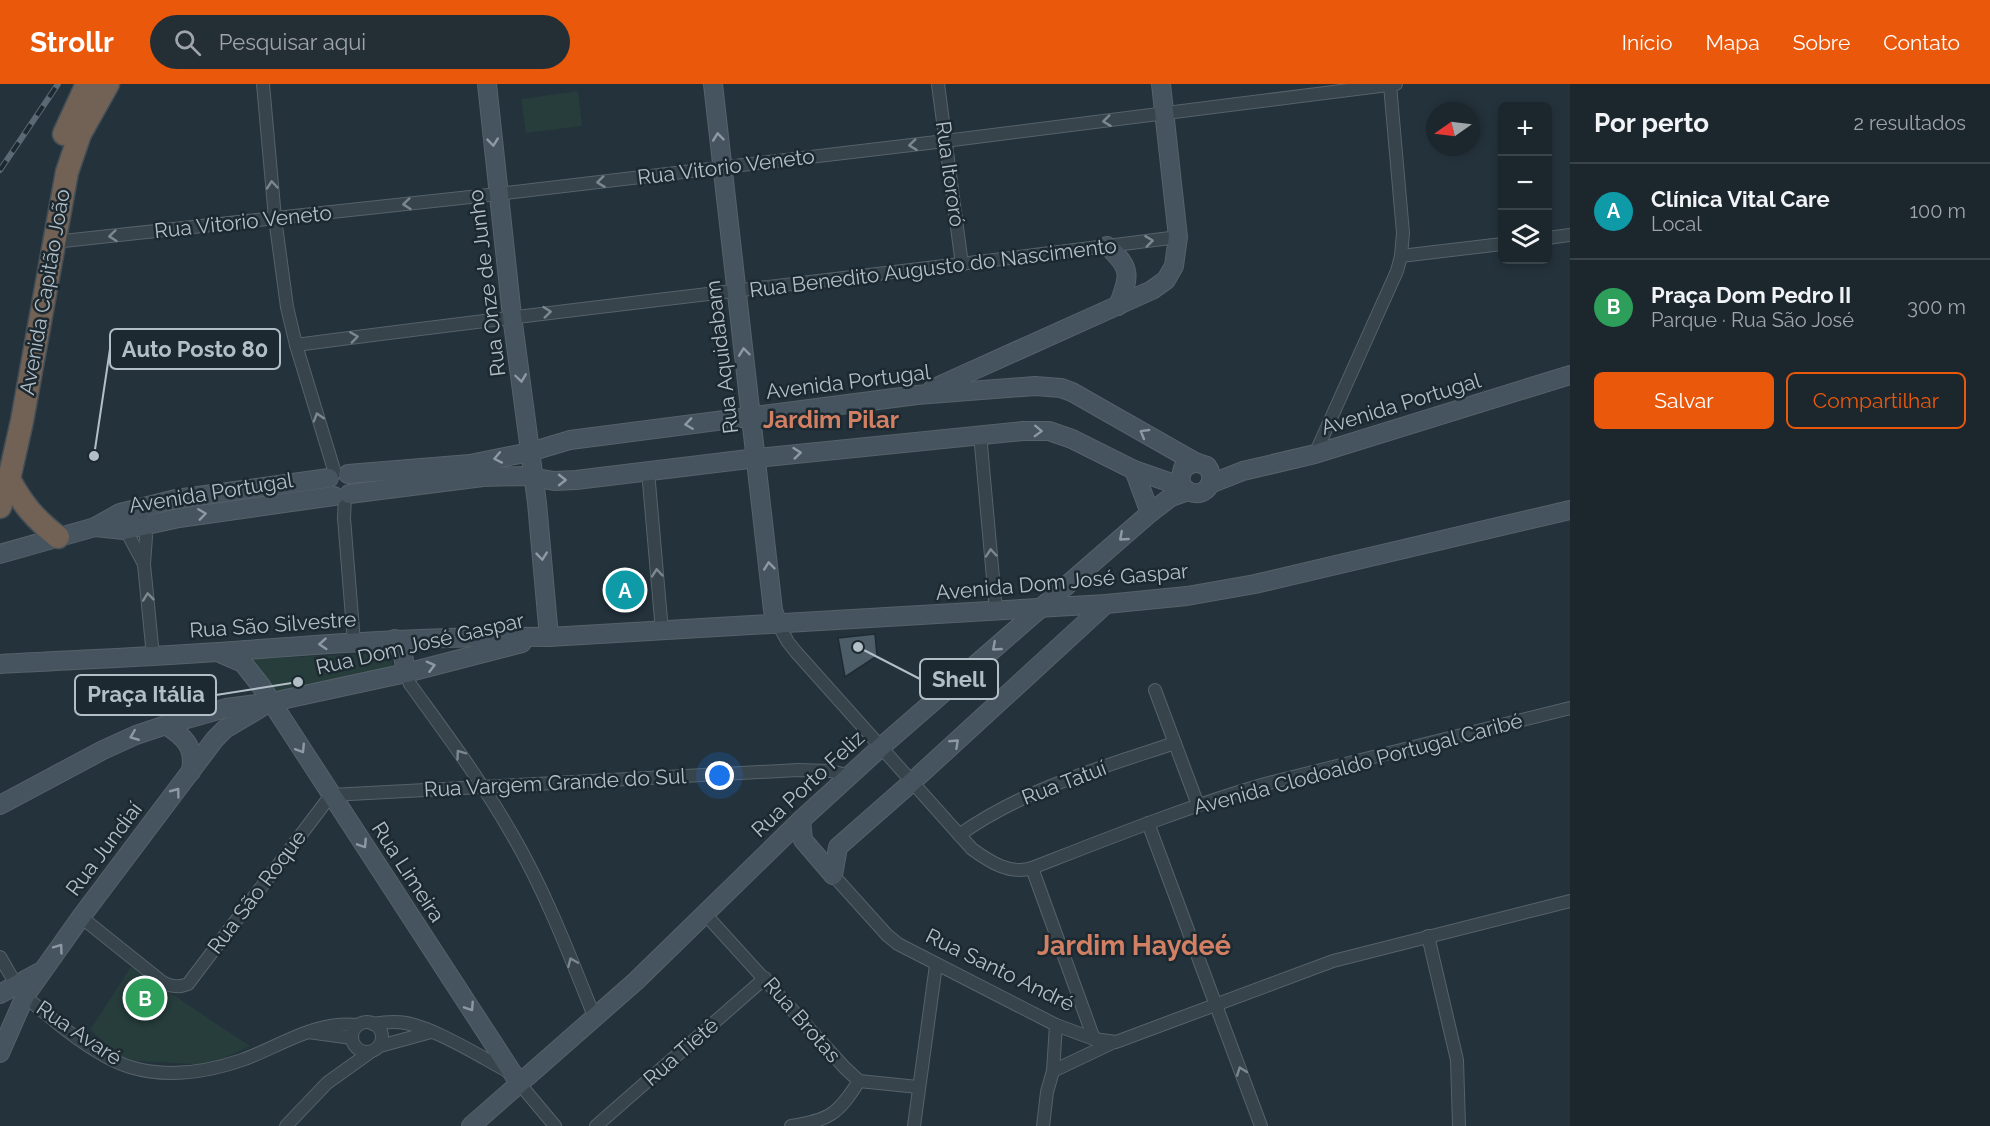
<!DOCTYPE html>
<html lang="pt">
<head>
<meta charset="utf-8">
<style>
  body { margin:0; font-family:Raleway,sans-serif; background:#242e35; color:#f1f3f6 }
  .controls { position:absolute; right:18px; top:18px; display:grid; overflow:hidden; border-radius:9px; box-shadow:0 3px 9px #0003 }
  .controls button { width:54px; height:54px; display:grid; place-items:center; padding:0; border:0; border-bottom:2px solid #394349; background:#1b262d; color:#f1f3f6; font:30px sans-serif }
  .compass { position:absolute; left:1426px; top:18px; width:54px; height:54px; border-radius:50%; background:#1b262d; box-shadow:0 3px 9px #0003; rotate:256deg }
  .you { position:absolute; left:720px; top:692px; width:21px; height:21px; margin:-15px; border:4px solid #fff; border-radius:50%; background:#1a73e8; box-shadow:0 0 0 9px #1a73e833 }
  .badge { display:grid; place-items:center; width:39px; height:39px; border-radius:50%; background:#ea580c; color:#fff; font-size:20px; font-weight:700 }
  .pin { position:absolute; translate:-50% -50%; border:3px solid #fff; box-shadow:0 2px 6px #0006 }
  .list { margin:0; padding:0; list-style:none }
  h2 { display:flex; justify-content:space-between; align-items:center; height:78px; margin:0; padding:0 24px; font-size:26px }
  h2 small { font-size:20px; font-weight:400; color:#a0a5aa }
  .list li { display:grid; grid-template-columns:39px 1fr auto; gap:18px; align-items:center; box-sizing:border-box; height:96px; padding:0 24px; border-top:2px solid #394349 }
  .list b { display:block; font-size:22px; white-space:nowrap }
  .list p { margin:0; font-size:20px; white-space:nowrap; color:#a0a5aa }
  .list em { font-size:20px; font-style:normal; color:#a0a5aa }
  .actions { display:flex; gap:12px; padding:18px 24px }
  .actions a { flex:1; padding:14px 0; border:2px solid #ea580c; border-radius:9px; text-align:center; font-size:21px; color:#ea580c }
  .actions .main { background:#ea580c; color:#fff }
  .icon { flex:none; width:33px; height:33px; fill:none; stroke:currentColor; stroke-width:2; stroke-linecap:round; stroke-linejoin:round }
  .map { position:relative; flex:none; width:1570px; height:1042px; overflow:hidden }
  header { display:flex; align-items:center; gap:36px; box-sizing:border-box; height:84px; padding:0 30px; background:#ea580c; color:#fff }
  header strong { font-size:28px }
  nav { display:flex; gap:33px; margin-inline-start:auto; font-size:21px }
  .search { width:420px; height:54px; background:#242e35; display:flex; align-items:center; gap:15px; box-sizing:border-box; padding:0 21px; border-radius:33px; color:#a0a5aa; font-size:22px }
  main { display:flex }
  aside { flex:1; background:#1b262d }
  .map>svg:first-child { display:block }
</style>
</head>
<body>
<header>
<strong>Strollr</strong>
<div class="search"><svg class="icon" aria-label="search" viewBox="0 0 24 24"><circle cx="10" cy="10" r="6"/><path d="M15 15l6 6"/></svg>Pesquisar aqui</div>
<nav><a>Início</a><a>Mapa</a><a>Sobre</a><a>Contato</a></nav>
</header>
<main>
<div class="map">
<svg width="1570" height="1042" viewBox="0 0 1570 1042">
  <rect width="100%" height="100%" fill="#24323c"/>
  <g fill="#263d3b">
    <path d="M578,7L582,42L526,49L521,15Z"/>
    <path d="M387,569L395,584L272,611L246,575Z"/>
    <path d="M131,883L250,962L209,981L124,976L90,946Z"/>
  </g>
  <g fill="#4c5d67" stroke="#1f2b33" stroke-width="1.5">
    <path d="M638,497L639,513L613,516L610,498Z"/>
    <path d="M875,550L877,572L845,593L838,554Z"/>
  </g>
  <g fill="none" stroke-linecap="round" stroke-linejoin="round">
    <defs>
      <g id="street">
        <path d="M263,0L275,134L287,223L296,261L335,389"/>
        <path d="M938,0L962,181"/>
        <path d="M1548,154L1570,151"/>
        <path d="M54,158L498,110L945,57L1396,0"/>
        <path d="M1401,172L1502,160"/>
        <path d="M296,261C589,222 884,191 1178,153"/>
        <path d="M980,350L996,527"/>
        <path d="M1315,370L1397,187L1401,172L1403,149L1390,1"/>
        <path d="M648,387L662,547"/>
        <path d="M345,412L344,434L354,558"/>
        <path d="M143,436L146,453L144,480L153,572"/>
        <path d="M123,441L144,480"/>
        <path d="M778,540L788,558L796,568L972,765C990,778 1010,791 1032,784C1109,754 1186,723 1265,700L1570,624"/>
        <path d="M406,589L410,600C446,650 483,699 513,752C546,809 570,872 594,932"/>
        <path d="M1155,606L1198,721"/>
        <path d="M1148,739L1261,1042"/>
        <path d="M959,751C1024,705 1100,684 1175,659"/>
        <path d="M1032,784L1094,955"/>
        <path d="M833,791L887,851L898,860L1056,941L1094,955L1116,958L1333,877L1570,817"/>
        <path d="M705,830L845,984L859,997L918,1003"/>
        <path d="M81,833L161,897C170,903 178,904 188,900L331,711L798,686L831,687L850,692"/>
        <path d="M1428,852L1457,976L1459,1042"/>
        <path d="M0,873C8,886 15,901 25,912C34,921 46,929 56,938C77,955 104,975 130,983C166,994 207,988 242,976C281,962 316,936 358,941"/>
        <circle cx="367" cy="953" r="15"/>
        <path d="M373,940C384,938 395,937 406,939C437,945 481,973 509,988"/>
        <path d="M308,948L352,954"/>
        <path d="M380,962L431,948"/>
        <path d="M1053,987L1114,958"/>
        <path d="M519,999L555,1042"/>
        <path d="M286,1042L327,999L369,969"/>
        <path d="M596,1042L765,894"/>
        <path d="M791,1042C830,1036 838,1030 859,997"/>
        <path d="M914,1042L936,881"/>
        <path d="M1043,1042L1047,1008L1053,987L1056,941"/>
      </g>
      <g id="secondary">
        <path d="M487,0L512,232L537,419L549,553"/>
        <path d="M713,0L773,526L778,540"/>
        <path d="M1107,162C1132,184 1130,192 1118,222"/>
        <path d="M932,305L1152,206L1166,196L1174,182L1178,153L1161,0"/>
        <path d="M1134,386L1150,429"/>
        <path d="M348,390L470,380L530,368L570,356L917,311L1035,302L1061,304L1072,308L1195,378"/>
        <path d="M1210,400L1243,387L1315,370L1570,291"/>
        <path d="M349,410L483,393L525,392L554,397L576,396L757,374L1023,347H1049L1072,355L1134,386L1183,403C1199,419 1220,401 1207,382L1195,378L1183,384L1180,396L1183,403"/>
        <path d="M95,443L124,446L179,434L334,412"/>
        <path d="M0,470L95,443L120,429L176,415L329,394"/>
        <path d="M395,555L403,571L406,589"/>
        <path d="M222,570L243,579L261,602L519,999"/>
        <path d="M0,580C73,576 145,573 218,568C328,560 438,551 549,553L1106,520L1187,512L1255,500L1570,426"/>
        <path d="M166,641C186,654 195,663 191,688"/>
        <path d="M0,721L103,666L136,651L166,641L226,624L272,618L406,589L522,559"/>
        <path d="M801,736L803,756L833,791"/>
        <path d="M833,791L838,763L912,698L1106,520"/>
        <path d="M0,910L38,889"/>
        <path d="M0,969L25,912L81,833L215,655L225,645L262,623"/>
        <path d="M471,1042L636,897L801,736L881,663L1150,429L1171,413L1188,407"/>
      </g>
      <g id="highway">
        <path d="M64,50L87,0"/>
        <path d="M9,395C23,421 35,435 58,453"/>
        <path d="M0,423L9,395L22,337L67,88L80,50L108,0"/>
      </g>
    </defs>
    <use href="#street" stroke="#56626a" stroke-width="14"/>
    <use href="#secondary" stroke="#56626a" stroke-width="20"/>
    <use href="#highway" stroke="#434f57" stroke-width="25"/>
    <use href="#street" stroke="#38444c" stroke-width="12"/>
    <use href="#secondary" stroke="#46545f" stroke-width="18"/>
    <use href="#highway" stroke="#726155" stroke-width="22"/>
    <defs>
      <path id="rail" d="M0,86L58,0"/>
    </defs>
    <use href="#rail" stroke="#5a6973" stroke-width="6"/>
    <use href="#rail" stroke="#1d2931" stroke-width="4" stroke-dasharray="11" stroke-linecap="butt"/>
  </g>
  <defs><path id="oneway-chevron" d="M-2-3.5L2.5 0L-2 3.5" fill="none" stroke-width="1.6" stroke-linecap="round" stroke-linejoin="round" transform="scale(1.5)"/></defs>
  <g stroke="#7c8890">
    <use href="#oneway-chevron" transform="translate(1107 37) rotate(173)"/>
    <use href="#oneway-chevron" transform="translate(913 61) rotate(173)"/>
    <use href="#oneway-chevron" transform="translate(601 98) rotate(173)"/>
    <use href="#oneway-chevron" transform="translate(272 101) rotate(-95)"/>
    <use href="#oneway-chevron" transform="translate(407 120) rotate(174)"/>
    <use href="#oneway-chevron" transform="translate(113 152) rotate(174)"/>
    <use href="#oneway-chevron" transform="translate(1149 157) rotate(-7)"/>
    <use href="#oneway-chevron" transform="translate(547 228) rotate(-6)"/>
    <use href="#oneway-chevron" transform="translate(354 253) rotate(-8)"/>
    <use href="#oneway-chevron" transform="translate(318 333) rotate(-107)"/>
    <use href="#oneway-chevron" transform="translate(991 469) rotate(-95)"/>
    <use href="#oneway-chevron" transform="translate(657 489) rotate(-95)"/>
    <use href="#oneway-chevron" transform="translate(148 513) rotate(-96)"/>
    <use href="#oneway-chevron" transform="translate(460 670) rotate(-126)"/>
    <use href="#oneway-chevron" transform="translate(572 878) rotate(-113)"/>
    <use href="#oneway-chevron" transform="translate(1241 987) rotate(-110)"/>
  </g>
  <g stroke="#8d9aa3">
    <use href="#oneway-chevron" transform="translate(718 53) rotate(-96)"/>
    <use href="#oneway-chevron" transform="translate(493 58) rotate(84)"/>
    <use href="#oneway-chevron" transform="translate(744 268) rotate(-97)"/>
    <use href="#oneway-chevron" transform="translate(521 294) rotate(82)"/>
    <use href="#oneway-chevron" transform="translate(689 340) rotate(172)"/>
    <use href="#oneway-chevron" transform="translate(1038 347) rotate(2)"/>
    <use href="#oneway-chevron" transform="translate(1144 349) rotate(-150)"/>
    <use href="#oneway-chevron" transform="translate(797 369) rotate(-6)"/>
    <use href="#oneway-chevron" transform="translate(498 374) rotate(169)"/>
    <use href="#oneway-chevron" transform="translate(562 396)"/>
    <use href="#oneway-chevron" transform="translate(202 430) rotate(-8)"/>
    <use href="#oneway-chevron" transform="translate(1123 453) rotate(139)"/>
    <use href="#oneway-chevron" transform="translate(542 472) rotate(84)"/>
    <use href="#oneway-chevron" transform="translate(769 482) rotate(-96)"/>
    <use href="#oneway-chevron" transform="translate(323 560) rotate(176)"/>
    <use href="#oneway-chevron" transform="translate(996 563) rotate(139)"/>
    <use href="#oneway-chevron" transform="translate(431 582) rotate(-15)"/>
    <use href="#oneway-chevron" transform="translate(134 652) rotate(158)"/>
    <use href="#oneway-chevron" transform="translate(955 659) rotate(-43)"/>
    <use href="#oneway-chevron" transform="translate(301 665) rotate(58)"/>
    <use href="#oneway-chevron" transform="translate(176 708) rotate(-53)"/>
    <use href="#oneway-chevron" transform="translate(363 760) rotate(57)"/>
    <use href="#oneway-chevron" transform="translate(59 864) rotate(-54)"/>
    <use href="#oneway-chevron" transform="translate(470 923) rotate(57)"/>
  </g>
  <g text-anchor="middle" stroke-width="5" stroke-linejoin="round" paint-order="stroke">
    <g font-size="21" fill="#b3bfc7" stroke="#1d2931">
      <text transform="translate(726 83) rotate(-7)" y="7">Rua Vitorio Veneto</text>
      <text transform="translate(950 90) rotate(82)" y="7">Rua Itororó</text>
      <text transform="translate(243 138) rotate(-6)" y="7">Rua Vitorio Veneto</text>
      <text transform="translate(933 184) rotate(-7)" y="7">Rua Benedito Augusto do Nascimento</text>
      <text transform="translate(487 199) rotate(-97)" y="7">Rua Onze de Junho</text>
      <text transform="translate(45 208) rotate(-80)" y="7">Avenida Capitão João</text>
      <text transform="translate(722 273) rotate(-97)" y="7">Rua Aquidabam</text>
      <text transform="translate(848 298) rotate(-7)" y="7">Avenida Portugal</text>
      <text transform="translate(1401 320) rotate(-17)" y="7">Avenida Portugal</text>
      <text transform="translate(211 409) rotate(-9)" y="7">Avenida Portugal</text>
      <text transform="translate(1062 498) rotate(-5)" y="7">Avenida Dom José Gaspar</text>
      <text transform="translate(273 541) rotate(-4)" y="7">Rua São Silvestre</text>
      <text transform="translate(420 560) rotate(-13)" y="7">Rua Dom José Gaspar</text>
      <text transform="translate(1358 680) rotate(-15)" y="7">Avenida Clodoaldo Portugal Caribé</text>
      <text transform="translate(555 699) rotate(-3)" y="7">Rua Vargem Grande do Sul</text>
      <text transform="translate(1064 699) rotate(-21)" y="7">Rua Tatuí</text>
      <text transform="translate(808 700) rotate(-43)" y="7">Rua Porto Feliz</text>
      <text transform="translate(104 765) rotate(-53)" y="7">Rua Jundiaí</text>
      <text transform="translate(408 788) rotate(57)" y="7">Rua Limeira</text>
      <text transform="translate(257 808) rotate(-53)" y="7">Rua São Roque</text>
      <text transform="translate(1000 886) rotate(26)" y="7">Rua Santo André</text>
      <text transform="translate(802 936) rotate(49)" y="7">Rua Brotas</text>
      <text transform="translate(79 949) rotate(34)" y="7">Rua Avaré</text>
      <text transform="translate(681 968) rotate(-41)" y="7">Rua Tietê</text>
    </g>
    <g font-size="24" font-weight="bold" fill="#d18064" stroke="#1d2931">
      <text x="831" y="344">Jardim Pilar</text>
    </g>
    <g font-size="27" font-weight="bold" fill="#d18064" stroke="#1d2931">
      <text x="1134" y="871">Jardim Haydeé</text>
    </g>
  </g>
  <path fill="none" stroke="#b3bfc7" stroke-width="2" d="M94 372L110 265M858 563L920 595M298 598L216 611"/>
  <g fill="#b3bfc7" stroke="#1d2931" stroke-width="2">
    <circle cx="94" cy="372" r="6"/>
    <circle cx="858" cy="563" r="6"/>
    <circle cx="298" cy="598" r="6"/>
  </g>
  <g fill="#1d2931" stroke="#b3bfc7" stroke-width="2">
    <rect x="110" y="245" width="170" height="40" rx="6"/>
    <rect x="920" y="575" width="78" height="40" rx="6"/>
    <rect x="75" y="591" width="141" height="40" rx="6"/>
  </g>
  <g font-size="22" text-anchor="middle" font-weight="bold" fill="#b3bfc7">
    <text x="195" y="273">Auto Posto 80</text>
    <text x="959" y="603">Shell</text>
    <text x="146" y="618">Praça Itália</text>
  </g>
</svg>
<div class="controls">
<button>+</button>
<button>−</button>
<button><svg class="icon" aria-label="layers" viewBox="0 0 24 24"><path d="M12 4l9 5-9 5-9-5zM3 14l9 5 9-5"/></svg></button>
</div>
<svg class="compass" viewBox="-18 -18 36 36"><path d="M0-13l5 13h-10z" fill="#e53935"/><path d="M0 13l5-13h-10z" fill="#a0a5aa"/></svg>
<div class="you"></div>
<div class="pin badge" style="left:625px;top:506px;background:#0f9aa8">A</div>
<div class="pin badge" style="left:145px;top:914px;background:#2e9e5b">B</div>
</div>
<aside>
<h2>Por perto<small>2 resultados</small></h2>
<ul class="list">
<li><span class="badge" style="background:#0f9aa8">A</span><div><b>Clínica Vital Care</b><p>Local</p></div><em>100 m</em></li>
<li><span class="badge" style="background:#2e9e5b">B</span><div><b>Praça Dom Pedro II</b><p>Parque · Rua São José</p></div><em>300 m</em></li>
</ul>
<div class="actions"><a class="main">Salvar</a><a>Compartilhar</a></div>
</aside>
</main>
</body>
</html>
